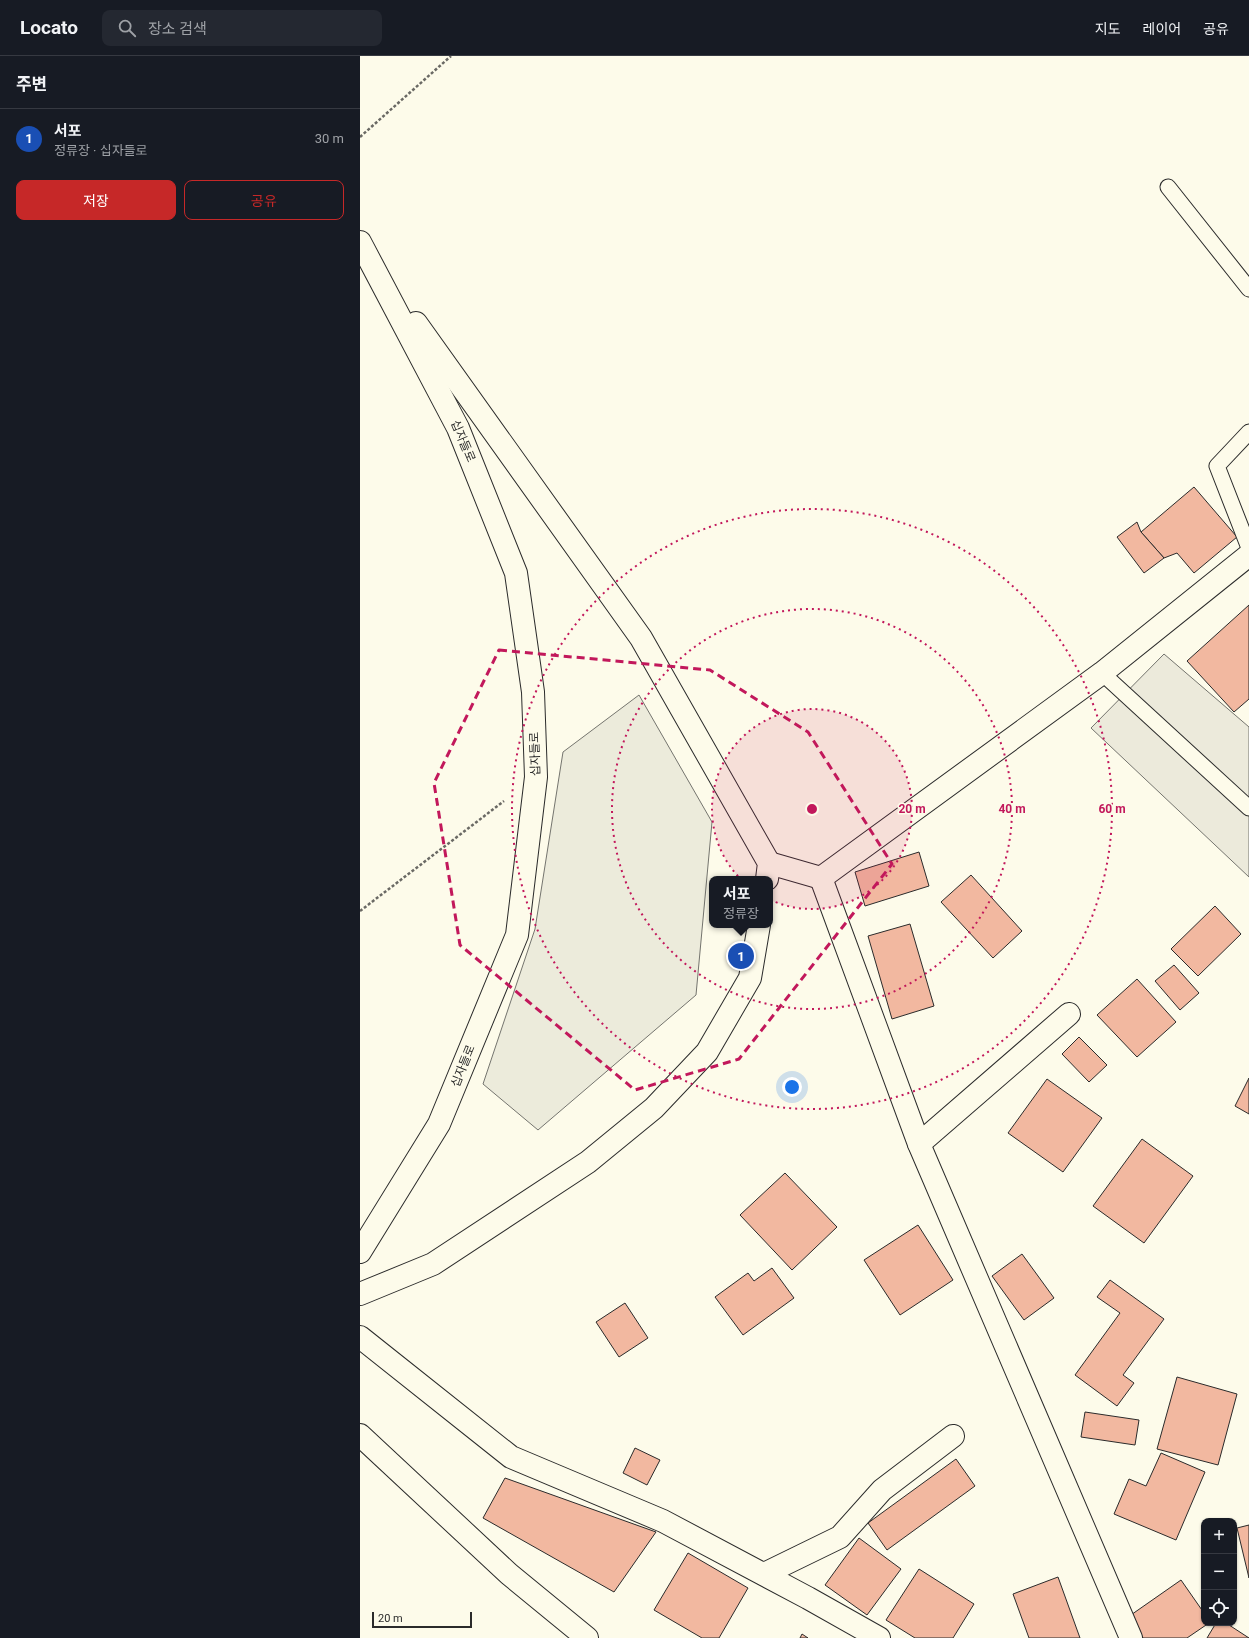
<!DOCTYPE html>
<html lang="ko">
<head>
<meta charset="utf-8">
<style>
  body { margin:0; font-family:Roboto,"Noto Sans KR",sans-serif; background:#242831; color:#f1f3f6 }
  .controls { position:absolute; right:12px; bottom:12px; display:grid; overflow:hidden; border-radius:8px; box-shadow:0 1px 3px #0004 }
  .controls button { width:36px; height:36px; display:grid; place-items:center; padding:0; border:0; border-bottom:1px solid #363941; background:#171b24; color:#f1f3f6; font:20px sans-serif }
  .scale { position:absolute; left:12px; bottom:10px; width:100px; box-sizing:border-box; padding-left:4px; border:2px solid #2b2b2b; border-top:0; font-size:11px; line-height:14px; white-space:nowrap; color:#2b2b2b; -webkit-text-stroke:3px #fdfbea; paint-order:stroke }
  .you { position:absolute; left:432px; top:1031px; width:14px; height:14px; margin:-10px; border:3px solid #fff; border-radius:50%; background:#1a73e8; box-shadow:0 0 0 6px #1a73e833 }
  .badge { display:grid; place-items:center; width:26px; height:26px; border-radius:50%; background:#c62828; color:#fff; font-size:13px; font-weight:700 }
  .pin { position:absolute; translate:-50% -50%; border:2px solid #fff; box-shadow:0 1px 4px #0006 }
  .popup { position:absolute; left:349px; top:820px; width:64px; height:52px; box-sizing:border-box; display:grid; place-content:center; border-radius:8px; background:#171b24; filter:drop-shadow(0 1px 3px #0005); font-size:13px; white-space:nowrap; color:#9ea1a6 }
  .popup b { font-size:15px; color:#f1f3f6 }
  .popup::after { content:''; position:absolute; left:50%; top:100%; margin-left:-8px; border:8px solid transparent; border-top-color:#171b24 }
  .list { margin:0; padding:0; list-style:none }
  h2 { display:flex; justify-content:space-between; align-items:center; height:52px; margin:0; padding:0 16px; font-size:17px }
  h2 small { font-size:13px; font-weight:400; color:#9ea1a6 }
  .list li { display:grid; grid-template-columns:26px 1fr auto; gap:12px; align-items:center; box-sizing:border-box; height:60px; padding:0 16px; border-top:1px solid #363941 }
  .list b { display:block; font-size:15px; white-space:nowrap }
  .list p { margin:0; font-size:13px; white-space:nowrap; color:#9ea1a6 }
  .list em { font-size:13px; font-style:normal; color:#9ea1a6 }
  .actions { display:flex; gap:8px; padding:12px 16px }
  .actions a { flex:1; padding:9px 0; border:1px solid #c62828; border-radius:8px; text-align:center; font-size:14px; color:#c62828 }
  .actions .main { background:#c62828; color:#fff }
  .icon { flex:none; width:22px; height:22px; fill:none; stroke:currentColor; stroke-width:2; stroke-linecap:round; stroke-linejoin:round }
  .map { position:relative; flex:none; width:889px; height:1582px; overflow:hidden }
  header { display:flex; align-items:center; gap:24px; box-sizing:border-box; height:56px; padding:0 20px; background:#171b24; border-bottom:1px solid #363941 }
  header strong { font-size:19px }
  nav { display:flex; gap:22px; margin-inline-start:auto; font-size:14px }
  .search { width:280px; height:36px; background:#242831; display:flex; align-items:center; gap:10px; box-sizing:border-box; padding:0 14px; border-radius:8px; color:#9ea1a6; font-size:15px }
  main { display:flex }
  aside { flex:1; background:#171b24 }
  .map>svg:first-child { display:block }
</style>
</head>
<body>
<header>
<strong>Locato</strong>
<div class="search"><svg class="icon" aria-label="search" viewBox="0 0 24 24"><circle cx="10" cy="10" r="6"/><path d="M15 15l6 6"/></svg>장소 검색</div>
<nav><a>지도</a><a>레이어</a><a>공유</a></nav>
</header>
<main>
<aside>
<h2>주변<small></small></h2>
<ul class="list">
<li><span class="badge" style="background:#1a4fb4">1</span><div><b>서포</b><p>정류장 · 십자들로</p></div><em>30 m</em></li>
</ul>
<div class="actions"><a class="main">저장</a><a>공유</a></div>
</aside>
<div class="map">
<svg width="889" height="1582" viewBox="0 0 889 1582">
  <rect width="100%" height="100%" fill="#fdfbea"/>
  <path fill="#ecebdb" stroke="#74746e" d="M279,639L352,766L336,939L178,1074L123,1028L175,873L203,696Z"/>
  <path fill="#eceadb" stroke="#74746e" d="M804,598L889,671V821L731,672Z"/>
  <g fill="#f2b8a0" stroke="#2b2b2b">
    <path d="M834,431L877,481L834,517L817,497L804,502L781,476Z"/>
    <path d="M777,466L781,476L804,502L784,517L757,481Z"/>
    <path d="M889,549V643L874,656L827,605Z"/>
    <path d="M559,796L569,830L505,850L495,816Z"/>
    <path d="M611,819L662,875L633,902L581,846Z"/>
    <path d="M855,850L881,878L838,920L811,893Z"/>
    <path d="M550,868L574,950L532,963L508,880Z"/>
    <path d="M814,909L839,937L820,954L795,925Z"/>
    <path d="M777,923L816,966L777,1001L737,959Z"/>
    <path d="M719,981L747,1009L729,1026L702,998Z"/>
    <path d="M889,1022V1058L875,1050Z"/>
    <path d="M687,1023L742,1062L703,1116L648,1077Z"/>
    <path d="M782,1083L833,1120L784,1187L733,1150Z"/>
    <path d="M425,1117L477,1171L432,1214L380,1159Z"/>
    <path d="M558,1169L593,1224L540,1259L504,1204Z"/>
    <path d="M662,1198L694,1242L664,1264L632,1220Z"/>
    <path d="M412,1212L434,1242L383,1279L355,1241L388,1217L394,1225Z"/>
    <path d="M750,1224L804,1263L763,1319L774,1327L757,1350L715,1319L760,1257L737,1241Z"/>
    <path d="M265,1247L288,1282L259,1301L236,1266Z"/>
    <path d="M817,1321L877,1338L858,1409L797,1393Z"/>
    <path d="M725,1356L779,1364L775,1389L721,1381Z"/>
    <path d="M275,1392L300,1404L287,1429L263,1417Z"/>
    <path d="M801,1397L845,1416L816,1484L754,1458L769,1423L786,1430Z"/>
    <path d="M596,1403L615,1430L527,1494L508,1467Z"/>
    <path d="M145,1422L296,1476L254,1536L123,1462Z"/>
    <path d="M889,1469V1522L877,1472Z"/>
    <path d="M499,1482L541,1513L507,1559L465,1529Z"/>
    <path d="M328,1497L388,1532L359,1582H342L294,1554Z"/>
    <path d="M559,1513L614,1548L593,1582H555L526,1564Z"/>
    <path d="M698,1521L720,1582H669L653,1538Z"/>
    <path d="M821,1524L844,1557V1567H849L827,1582H783L768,1561Z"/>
    <path d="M856,1567H866L889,1582H847Z"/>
    <path d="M442,1578L448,1582H440Z"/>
  </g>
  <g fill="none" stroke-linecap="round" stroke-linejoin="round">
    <defs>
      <g id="lane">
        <path d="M808,131L889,233"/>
        <path d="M889,376L857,410L889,492"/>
        <path d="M742,617L889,752"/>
      </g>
      <g id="street">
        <path d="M409,807L461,822L742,617L889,499"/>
        <path d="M461,822L559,1088L771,1582"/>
        <path d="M559,1088L709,958"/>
        <path d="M0,1281L151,1401L303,1465L448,1542L519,1582"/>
        <path d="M404,1518L480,1481L522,1434L593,1380"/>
      </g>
      <g id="secondary">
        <path d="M0,186L98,372L156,517L173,636L176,721L157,879L79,1068L0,1196"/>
        <path d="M56,267L281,582L409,807L407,823"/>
        <path d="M0,1238L73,1208L228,1106L294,1052L347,996L390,922L399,869"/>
        <path d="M0,1379L149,1518L227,1582"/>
      </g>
    </defs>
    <use href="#lane" stroke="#2b2b2b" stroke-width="17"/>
    <use href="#street" stroke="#2b2b2b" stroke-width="24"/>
    <use href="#secondary" stroke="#2b2b2b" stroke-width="24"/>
    <g stroke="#6a6964" stroke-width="2.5" stroke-dasharray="3 2" stroke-linecap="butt">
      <path d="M0,81L91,0"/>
      <path d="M0,855L144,745"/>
    </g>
    <use href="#lane" stroke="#fdfbea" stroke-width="15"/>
    <use href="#street" stroke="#fdfbea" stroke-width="22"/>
    <use href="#secondary" stroke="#fdfbea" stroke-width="22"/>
  </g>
  <path fill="none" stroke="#c2185b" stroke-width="3" stroke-dasharray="8 5" stroke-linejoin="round" d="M139,594L350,614L448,676L532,808L379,1003L275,1034L100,889L74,727Z"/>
  <circle cx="452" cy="753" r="100" fill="#c2185b" fill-opacity=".12"/>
  <g fill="none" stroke="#c2185b" stroke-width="2" stroke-dasharray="2 4">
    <circle cx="452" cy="753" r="100"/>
    <circle cx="452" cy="753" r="200"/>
    <circle cx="452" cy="753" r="300"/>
  </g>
  <g text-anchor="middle" stroke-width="3" stroke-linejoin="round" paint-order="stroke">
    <g font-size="12" fill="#2b2b2b" stroke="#fdfbea">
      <text transform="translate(103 385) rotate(67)" y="4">십자들로</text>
      <text transform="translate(175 698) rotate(-92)" y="4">십자들로</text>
      <text transform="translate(103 1010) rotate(-68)" y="4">십자들로</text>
    </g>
  </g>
  <circle cx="452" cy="753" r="6" fill="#c2185b" stroke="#fdfbea" stroke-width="2"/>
  <g font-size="12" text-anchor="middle" font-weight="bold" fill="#c2185b" stroke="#fdfbea" stroke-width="3" stroke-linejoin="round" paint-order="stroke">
    <text x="552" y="757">20 m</text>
    <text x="652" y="757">40 m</text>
    <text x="752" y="757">60 m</text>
  </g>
</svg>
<div class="controls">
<button>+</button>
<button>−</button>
<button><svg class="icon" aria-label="locate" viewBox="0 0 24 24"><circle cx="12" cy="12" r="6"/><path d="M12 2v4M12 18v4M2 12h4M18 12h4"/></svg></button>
</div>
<div class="scale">20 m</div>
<div class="you"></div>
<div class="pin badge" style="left:381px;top:900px;background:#1a4fb4">1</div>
<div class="popup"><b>서포</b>정류장</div>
</div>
</main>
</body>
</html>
